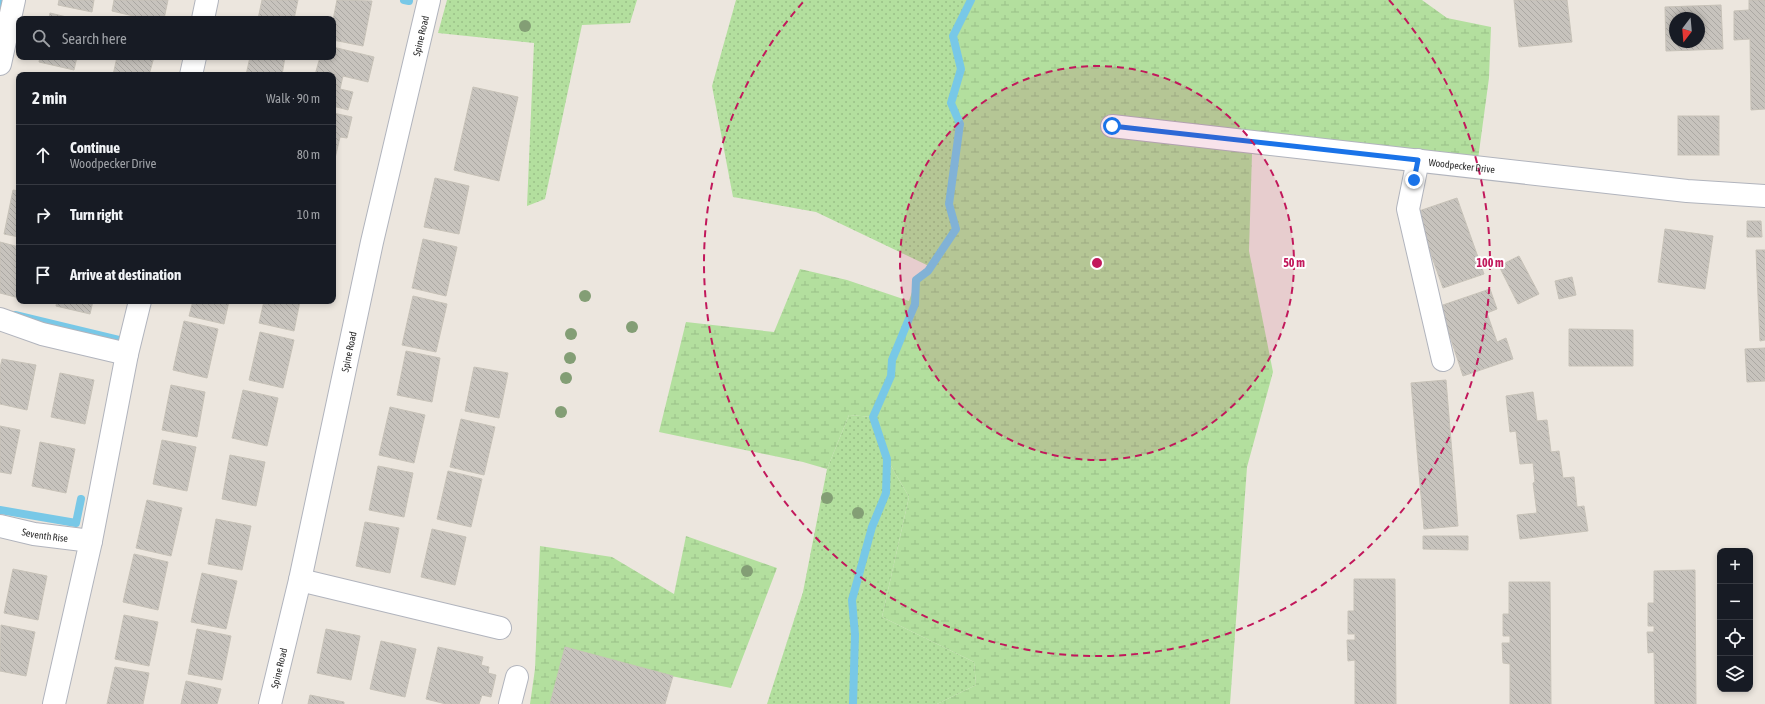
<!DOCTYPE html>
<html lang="en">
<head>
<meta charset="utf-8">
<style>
  body { margin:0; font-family:"Asap Condensed",sans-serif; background:#20242c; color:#f1f3f6 }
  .controls { position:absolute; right:12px; bottom:12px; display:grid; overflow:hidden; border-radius:8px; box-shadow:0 2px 6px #0003 }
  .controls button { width:36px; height:36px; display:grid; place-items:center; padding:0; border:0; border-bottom:1px solid #363941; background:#171b24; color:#f1f3f6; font:20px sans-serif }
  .compass { position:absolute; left:1669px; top:12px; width:36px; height:36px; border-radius:50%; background:#171b24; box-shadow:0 2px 6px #0003; rotate:196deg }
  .stop { position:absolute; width:12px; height:12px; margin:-9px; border:3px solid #1a73e8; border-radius:50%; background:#fff }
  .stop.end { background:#1a73e8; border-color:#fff; box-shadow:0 1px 4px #0008 }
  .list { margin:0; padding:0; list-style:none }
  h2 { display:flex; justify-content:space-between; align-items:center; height:52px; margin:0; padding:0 16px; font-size:17px }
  h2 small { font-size:13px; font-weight:400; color:#9ea1a6 }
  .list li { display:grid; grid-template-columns:26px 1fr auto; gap:12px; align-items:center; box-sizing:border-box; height:60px; padding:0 16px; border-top:1px solid #363941 }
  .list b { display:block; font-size:15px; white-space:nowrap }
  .list p { margin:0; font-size:13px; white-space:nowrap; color:#9ea1a6 }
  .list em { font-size:13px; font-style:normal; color:#9ea1a6 }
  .icon { flex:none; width:22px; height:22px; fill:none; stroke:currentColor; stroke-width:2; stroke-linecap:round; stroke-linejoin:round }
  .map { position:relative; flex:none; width:1765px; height:704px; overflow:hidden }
  .search { position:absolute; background:#171b24; box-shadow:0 2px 6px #0003; left:16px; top:16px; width:320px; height:44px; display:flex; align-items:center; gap:10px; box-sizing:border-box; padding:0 14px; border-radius:8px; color:#9ea1a6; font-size:15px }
  .panel { position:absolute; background:#171b24; box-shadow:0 2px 6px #0003; left:16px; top:72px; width:320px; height:232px; border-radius:8px }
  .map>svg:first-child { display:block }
</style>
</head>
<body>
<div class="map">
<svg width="1765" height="704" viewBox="0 0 1765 704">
  <defs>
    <pattern id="grass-dots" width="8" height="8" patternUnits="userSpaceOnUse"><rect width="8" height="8" fill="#b3df9e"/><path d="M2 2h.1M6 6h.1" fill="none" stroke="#9ac088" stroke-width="1.8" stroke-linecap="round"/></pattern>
    <pattern id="wetland-marsh" width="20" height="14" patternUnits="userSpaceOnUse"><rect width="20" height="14" fill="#b3df9e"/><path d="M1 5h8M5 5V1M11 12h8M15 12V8" fill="none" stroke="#9ac088"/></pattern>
    <pattern id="building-back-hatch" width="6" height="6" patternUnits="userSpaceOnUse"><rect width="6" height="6" fill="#c7c3bd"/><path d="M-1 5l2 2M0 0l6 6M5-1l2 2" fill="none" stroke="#aba8a3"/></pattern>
  </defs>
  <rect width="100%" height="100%" fill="#ece6de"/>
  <g fill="url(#grass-dots)">
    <path d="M447,0H637L630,23L582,25L545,199L527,206L534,43L438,33Z"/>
    <path d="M736,0H971L953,36L961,69L951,103L960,124L949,204L956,229L931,267L816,212L733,197L712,86Z"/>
    <path d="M849,415L873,417L887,459L909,497L882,617L974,662L976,685L937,704H767L803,592L827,469Z"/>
  </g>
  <g fill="url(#wetland-marsh)">
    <path d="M971,0H1422L1447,18L1491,27L1489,78L1476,174L1252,154L1249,251L1273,372L1247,467L1230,704H937L976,685L974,662L882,617L909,497L887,459L873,417L849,415L827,469L803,462L659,432L686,322L774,332L800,269L847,280L909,301L916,280L931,267L956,229L949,204L960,124L951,103L961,69L953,36Z"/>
    <path d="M686,536L777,568L731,688L656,673L565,647L559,687L555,704H530L535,669L540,546L612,557L674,594Z"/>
  </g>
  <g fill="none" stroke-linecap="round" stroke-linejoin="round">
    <g stroke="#78c8e7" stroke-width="8">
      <path d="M404,0L409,1"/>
      <path d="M0,3L1,0"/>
      <path d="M15,315L123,341"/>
      <path d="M0,510L76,523L81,499"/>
      <path d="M853,704L855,635L852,600L872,527L886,493L887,459L873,417L891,376L892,360L915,304L916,280L928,271L956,229L949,204L960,124L951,103L961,69L953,36L971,0"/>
    </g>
  </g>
  <g fill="url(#building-back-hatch)" stroke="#c7c2b8" fill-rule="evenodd">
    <path d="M59,0H94L92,12L58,5Z"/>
    <path d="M114,0H168L164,19H146L112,11Z"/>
    <path d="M262,0H298L294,19H258Z"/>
    <path d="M337,0L372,1L363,46L333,40V20Z"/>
    <path d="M1514,0H1567L1572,42L1519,47Z"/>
    <path d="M1749,0H1765V109L1751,110L1750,39L1734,40V11L1749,10Z"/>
    <path d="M1721,5L1723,49L1666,51L1665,7ZM1675,18H1699V42H1675Z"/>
    <path d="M50,13L75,19H49Z"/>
    <path d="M333,47L374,57L368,82L343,76L340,89L353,92L348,110L333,106V75H315L320,57H333Z"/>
    <path d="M40,57H77L74,70L39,62Z"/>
    <path d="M117,57H154L149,75H113Z"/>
    <path d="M250,57H285L282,75H246Z"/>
    <path d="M473,87L518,97L499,181L454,170Z"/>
    <path d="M333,113L352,117L347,138L340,137L333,167Z"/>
    <rect x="1678" y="116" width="41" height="39"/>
    <path d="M435,178L469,186L459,234L424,227Z"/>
    <path d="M13,190L19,191V237L4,234Z"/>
    <path d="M1457,198L1484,274L1443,288L1416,212Z"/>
    <path d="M1747,221H1761L1762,237H1747Z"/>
    <path d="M1665,229L1713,236L1705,289L1658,282Z"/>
    <path d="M423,239L457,247L446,296L412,288Z"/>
    <path d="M0,242L19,247V298L0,293Z"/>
    <path d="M1756,250H1765V340L1760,341Z"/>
    <path d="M1519,256L1539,294L1518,304L1499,266Z"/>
    <path d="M1572,277L1576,295L1559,299L1555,281Z"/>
    <path d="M1490,289L1497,309L1487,313L1497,342L1506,338L1513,359L1463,376L1440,306Z"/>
    <path d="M413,296L447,304L436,352L402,345Z"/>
    <path d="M57,301H93L90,314L56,306Z"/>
    <path d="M193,301H229L224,324L189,316Z"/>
    <path d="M264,301H300L294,331L259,323Z"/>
    <path d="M184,321L218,329L207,378L173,370Z"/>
    <path d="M1569,329L1633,330V366H1569Z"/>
    <path d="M260,332L294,340L283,388L249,380Z"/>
    <path d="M1765,348V381L1747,382L1745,349Z"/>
    <path d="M406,351L440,358L432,402L397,395Z"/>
    <path d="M2,359L36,365L27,410L0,404V368Z"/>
    <path d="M474,367L508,373L499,418L465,411Z"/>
    <path d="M60,373L94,380L85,424L51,417Z"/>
    <path d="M1446,380L1458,526L1424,529L1411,383Z"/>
    <path d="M171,385L205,392L197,437L162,430Z"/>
    <path d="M243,390L278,398L267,446L232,438Z"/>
    <path d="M1533,392L1537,421L1547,420L1551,452L1559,451L1563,478L1574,477L1577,507L1584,506L1588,531L1520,539L1517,515L1537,513L1533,483L1535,482L1533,463L1520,464L1516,431L1510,432L1506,396Z"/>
    <path d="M390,407L425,415L414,463L379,455Z"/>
    <path d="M461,419L495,427L484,475L450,467Z"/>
    <path d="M0,426L20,430L11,474L0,472Z"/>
    <path d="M162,440L196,447L187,491L153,484Z"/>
    <path d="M40,442L75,449L66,493L32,486Z"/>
    <path d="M230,455L265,462L256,506L222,499Z"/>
    <path d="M378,466L413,473L404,517L369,510Z"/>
    <path d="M448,471L482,479L471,527L437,519Z"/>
    <path d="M147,500L182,508L171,556L136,548Z"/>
    <path d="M216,519L251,526L242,570L208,564Z"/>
    <path d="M365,522L399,528L390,573L356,566Z"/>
    <path d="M432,529L466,537L455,585L421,577Z"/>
    <path d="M1423,536H1468V550L1423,549Z"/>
    <path d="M134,554L168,562L158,610L123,602Z"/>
    <path d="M13,569L47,576L38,620L4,613Z"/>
    <path d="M1695,570L1696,704H1655L1654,652L1648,653L1647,632H1654V626H1648V603H1654V571Z"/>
    <path d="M202,573L237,581L226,629L191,622Z"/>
    <path d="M1354,579H1395L1396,704H1355V660L1348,661L1347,640H1355V634H1348V611H1354Z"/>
    <path d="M1509,582H1550L1551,704H1510V664L1503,663L1502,643H1510V636H1503V614H1509Z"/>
    <path d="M124,615L158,622L149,666L115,659Z"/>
    <path d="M1,625L35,632L26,676L0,671Z"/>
    <path d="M197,629L231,636L222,680L188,674Z"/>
    <path d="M326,629L360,636L351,680L317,673Z"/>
    <path d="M381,641L416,649L405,697L370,689Z"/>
    <path d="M438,647L483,657L481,665L489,667L488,673L496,675L491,697L482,695L479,704H446L426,699Z"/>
    <path d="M565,647L673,676L665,704H550Z"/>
    <path d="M115,667L149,673L143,704H107Z"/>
    <path d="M186,681L221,689L217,704H181Z"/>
    <path d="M310,695L344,702V704H308Z"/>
  </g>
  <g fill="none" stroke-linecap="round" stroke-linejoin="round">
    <defs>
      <g id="minor">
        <path d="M203,19L207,0"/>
        <path d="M0,64L14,0"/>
        <path d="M191,75L195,57"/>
        <path id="s1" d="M1112,126L1687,191L1765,196"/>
        <path d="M1418,160L1408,209L1443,360"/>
        <path d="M0,319L42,334L127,354"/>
        <path id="s2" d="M0,526L34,534L91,541"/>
        <path d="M300,580L500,628"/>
        <path d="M54,704L91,541L127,354L140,301"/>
        <path id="s3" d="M270,704L300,580L372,242L429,0"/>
        <path d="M510,704L517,677"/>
      </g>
    </defs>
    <use href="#minor" stroke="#b1b4bd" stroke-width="24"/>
    <use href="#minor" stroke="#fff" stroke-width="22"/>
  </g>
  <g fill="#839e75">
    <circle cx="525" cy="26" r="6"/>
    <circle cx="585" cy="296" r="6"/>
    <circle cx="632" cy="327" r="6"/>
    <circle cx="571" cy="334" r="6"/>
    <circle cx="570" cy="358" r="6"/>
    <circle cx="566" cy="378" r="6"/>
    <circle cx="561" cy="412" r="6"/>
    <circle cx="827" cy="498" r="6"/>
    <circle cx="858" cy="513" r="6"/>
    <circle cx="747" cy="571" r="6"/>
  </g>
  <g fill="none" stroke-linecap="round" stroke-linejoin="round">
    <path stroke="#1a73e8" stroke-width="5" d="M1112,126L1418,160L1414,180"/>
  </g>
  <circle cx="1097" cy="263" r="197" fill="#c2185b" fill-opacity=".12"/>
  <g fill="none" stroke="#c2185b" stroke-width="2" stroke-dasharray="7 5">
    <circle cx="1097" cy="263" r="197"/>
    <path d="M1389 0A393 393 0 1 1 805 0"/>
  </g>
  <g text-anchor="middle" stroke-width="4" stroke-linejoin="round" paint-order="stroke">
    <g font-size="10" fill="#2b2b2b" stroke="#fff">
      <text dy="4" stroke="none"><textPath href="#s3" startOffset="685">Spine Road</textPath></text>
      <text dy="4" stroke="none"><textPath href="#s1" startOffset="352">Woodpecker Drive</textPath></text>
      <text dy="4" stroke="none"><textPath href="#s3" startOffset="361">Spine Road</textPath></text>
      <text dy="4" stroke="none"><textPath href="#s2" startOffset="46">Seventh Rise</textPath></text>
      <text dy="4" stroke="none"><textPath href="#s3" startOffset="37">Spine Road</textPath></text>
    </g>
  </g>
  <circle cx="1097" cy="263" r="6" fill="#c2185b" stroke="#fff" stroke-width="2"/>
  <g font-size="12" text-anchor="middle" font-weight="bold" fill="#c2185b" stroke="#fff" stroke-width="4" stroke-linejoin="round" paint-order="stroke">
    <text x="1294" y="267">50 m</text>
    <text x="1490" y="267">100 m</text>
  </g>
</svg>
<div class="controls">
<button>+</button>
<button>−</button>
<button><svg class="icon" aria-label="locate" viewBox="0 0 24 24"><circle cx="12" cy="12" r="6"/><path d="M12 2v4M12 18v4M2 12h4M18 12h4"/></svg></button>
<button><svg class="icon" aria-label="layers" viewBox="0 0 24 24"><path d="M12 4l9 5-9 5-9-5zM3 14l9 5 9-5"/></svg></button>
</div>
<svg class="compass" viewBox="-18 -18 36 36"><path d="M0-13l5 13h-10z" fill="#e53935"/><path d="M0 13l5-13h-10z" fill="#9ea1a6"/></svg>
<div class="stop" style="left:1112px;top:126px"></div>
<div class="stop end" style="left:1414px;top:180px"></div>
<div class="search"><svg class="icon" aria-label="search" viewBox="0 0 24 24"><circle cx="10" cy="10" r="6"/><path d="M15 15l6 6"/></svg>Search here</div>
<section class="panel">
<h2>2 min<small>Walk · 90 m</small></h2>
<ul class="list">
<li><svg class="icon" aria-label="ahead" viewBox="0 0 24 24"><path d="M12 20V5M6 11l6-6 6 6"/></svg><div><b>Continue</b><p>Woodpecker Drive</p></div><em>80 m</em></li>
<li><svg class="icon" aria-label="right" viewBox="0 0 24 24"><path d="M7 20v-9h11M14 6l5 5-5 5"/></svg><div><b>Turn right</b></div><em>10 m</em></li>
<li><svg class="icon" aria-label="arrive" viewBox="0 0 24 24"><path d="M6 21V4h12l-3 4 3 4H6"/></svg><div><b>Arrive at destination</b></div></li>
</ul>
</section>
</div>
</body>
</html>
